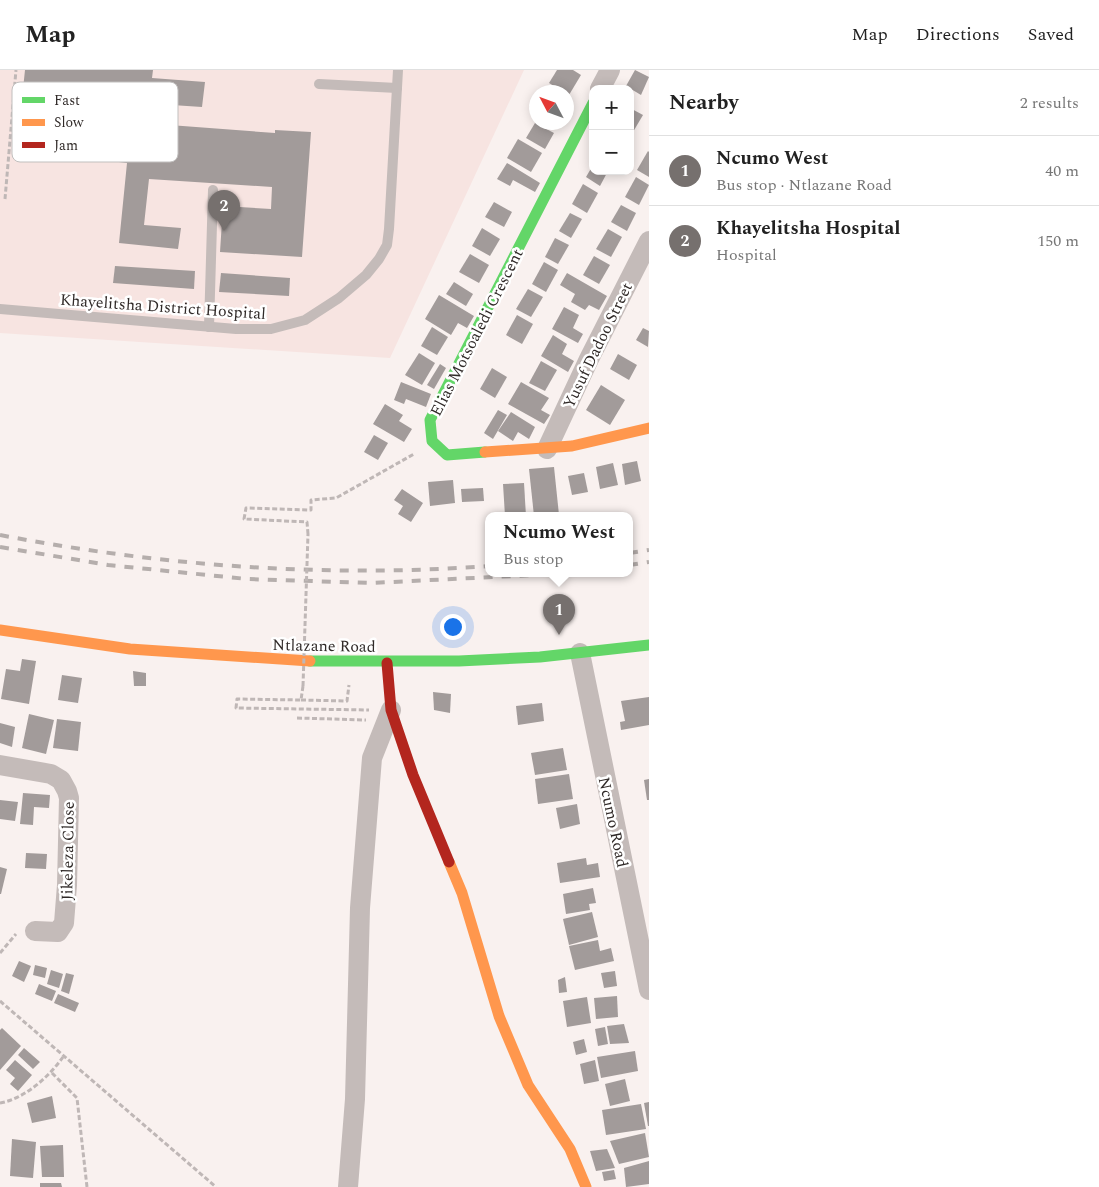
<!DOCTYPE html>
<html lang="en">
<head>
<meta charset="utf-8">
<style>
  body { margin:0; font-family:Spectral,serif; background:#f2f2f2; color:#222 }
  .controls { position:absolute; right:15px; top:15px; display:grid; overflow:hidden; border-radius:10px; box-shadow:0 2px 12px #0003 }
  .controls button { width:45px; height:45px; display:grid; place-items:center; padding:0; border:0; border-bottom:1px solid #e0e0e0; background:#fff; color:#222; font:25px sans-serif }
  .compass { position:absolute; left:529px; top:15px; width:45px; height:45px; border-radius:50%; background:#fff; box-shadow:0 2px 12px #0003; rotate:311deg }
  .you { position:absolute; left:452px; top:556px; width:18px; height:18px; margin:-12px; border:4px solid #fff; border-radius:50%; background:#1a73e8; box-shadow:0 0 0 8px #1a73e833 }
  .badge { display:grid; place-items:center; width:32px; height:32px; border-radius:50%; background:#76706e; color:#fff; font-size:16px; font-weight:700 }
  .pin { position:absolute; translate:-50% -41px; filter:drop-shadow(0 1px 2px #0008) }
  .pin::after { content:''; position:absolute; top:26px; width:18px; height:15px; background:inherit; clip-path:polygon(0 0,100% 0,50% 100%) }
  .popup { position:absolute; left:485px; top:442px; width:148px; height:65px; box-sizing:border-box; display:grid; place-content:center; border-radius:10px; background:#fff; filter:drop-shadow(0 1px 4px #0005); font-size:16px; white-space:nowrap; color:#767676 }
  .popup b { font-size:19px; color:#222 }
  .popup::after { content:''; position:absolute; left:50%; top:100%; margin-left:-10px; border:10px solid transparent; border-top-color:#fff }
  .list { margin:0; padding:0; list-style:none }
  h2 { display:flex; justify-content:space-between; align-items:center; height:65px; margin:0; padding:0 20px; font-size:21px }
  h2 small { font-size:16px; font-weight:400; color:#767676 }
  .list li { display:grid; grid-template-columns:32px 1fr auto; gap:15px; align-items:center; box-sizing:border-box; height:70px; padding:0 20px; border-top:1px solid #e0e0e0 }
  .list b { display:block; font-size:19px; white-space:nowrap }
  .list p { margin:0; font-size:16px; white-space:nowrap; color:#767676 }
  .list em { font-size:16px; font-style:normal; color:#767676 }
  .map { position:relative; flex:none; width:649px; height:1117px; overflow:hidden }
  header { display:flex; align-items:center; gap:30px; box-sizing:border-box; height:70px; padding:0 25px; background:#fff; border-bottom:1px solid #e0e0e0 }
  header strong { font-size:24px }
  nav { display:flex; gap:28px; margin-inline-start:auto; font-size:18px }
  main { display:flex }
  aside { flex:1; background:#fff }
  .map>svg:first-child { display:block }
</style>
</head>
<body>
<header>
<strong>Map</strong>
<nav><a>Map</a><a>Directions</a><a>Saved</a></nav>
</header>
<main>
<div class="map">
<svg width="649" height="1117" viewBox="0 0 649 1117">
  <rect width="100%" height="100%" fill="#f9f1ef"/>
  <path fill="#f7e4e1" d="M0,0H524L390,288L0,263Z"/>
  <g fill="#a29b9a">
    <path d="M25,0H153L152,8L205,12L202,37L142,33L141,42L100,39V30L74,28L67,87L29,84L36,21L23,19Z"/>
    <path d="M557,0H573L581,5L569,25L549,13Z"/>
    <path d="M635,0L649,7L641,25L626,16Z"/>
    <path d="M536,24V41L529,37Z"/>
    <path d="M630,38L643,45L630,67Z"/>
    <path d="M116,51L275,63V60L311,62L302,187L220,182L223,136L271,139L272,117L149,109L144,155L181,158L178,179L119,173L127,93L111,91Z"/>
    <path d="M535,53L554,63L545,79L526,68Z"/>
    <path d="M518,69L542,83L531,102L507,88Z"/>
    <path d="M648,81L649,82V107L637,100Z"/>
    <path d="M507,93L540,113L535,122L513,110L510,116L497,109Z"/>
    <path d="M593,95V101H608L600,116L586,107Z"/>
    <path d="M636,107L649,115L639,135L625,127Z"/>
    <path d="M583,114L598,123L587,143L572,134Z"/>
    <path d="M494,132L512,142L504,157L485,147Z"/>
    <path d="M621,135L636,143L627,161L611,152Z"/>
    <path d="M570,143L582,149L571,168L559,161Z"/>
    <path d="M482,158L500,169L490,186L472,176Z"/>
    <path d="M608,159L622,167L611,187L596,179Z"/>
    <path d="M555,168L569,175L558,194L545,187Z"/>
    <path d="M470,184L489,195L479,213L459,202Z"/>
    <path d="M594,186L610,195L599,214L583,205Z"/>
    <path d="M544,192L558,200L546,222L532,214Z"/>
    <path d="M115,196L195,201L194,219L113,213Z"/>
    <path d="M221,203L290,208L289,226L219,222Z"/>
    <path d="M567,203L607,226L599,240L589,235L585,240L571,232L575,224L560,215Z"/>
    <path d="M454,212L473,224L466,236L446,224Z"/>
    <path d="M528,219L543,227L531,247L516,239Z"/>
    <path d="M439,225L474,246L467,258L458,253L451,265L425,249Z"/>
    <path d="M564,237L579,245L573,258L583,264L578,273L552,259Z"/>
    <path d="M517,245L533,254L522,274L506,265Z"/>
    <path d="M432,257L448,267L437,285L421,276Z"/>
    <path d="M643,258L649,261L648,277L636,270Z"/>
    <path d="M553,265L567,274L562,284L574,291L568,302L541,286Z"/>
    <path d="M419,283L435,293L422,315L405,305Z"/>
    <path d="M618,284L637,295L629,310L610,299Z"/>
    <path d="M541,291L557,300L545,321L529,313Z"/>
    <path d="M440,294L446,298L434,319L427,315Z"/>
    <path d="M492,298L507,307L495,328L480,319Z"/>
    <path d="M401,312L431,324L426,337L406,329L404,334L394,330Z"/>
    <path d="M521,312L549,328L541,340L550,345L544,354L508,334Z"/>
    <path d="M601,315L625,330L610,355L586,340Z"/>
    <path d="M385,334L403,345L399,351L412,359L404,372L373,354Z"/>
    <path d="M498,340L507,345L493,369L484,363Z"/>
    <path d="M511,342L535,357L529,369L518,362L513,371L498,361Z"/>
    <path d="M374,365L388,373L378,390L364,382Z"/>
    <path d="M637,391L641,411L625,415L622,394Z"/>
    <path d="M613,393L618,415L600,419L596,397Z"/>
    <path d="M554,397L559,445L534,446L529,399Z"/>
    <path d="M584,403L588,422L572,425L568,406Z"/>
    <path d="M453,410L455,433L430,436L428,412Z"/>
    <path d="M524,413L526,446H505L503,414Z"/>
    <path d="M483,418L484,431L462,432L461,419Z"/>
    <path d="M402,419L423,433L411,452L398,444L403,436L394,430Z"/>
    <path d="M22,589L36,591L29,634L1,629L6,599L20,601Z"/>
    <path d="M133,601L146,603V616H134Z"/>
    <path d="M62,605L82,608L78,633L58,630Z"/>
    <path d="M433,622L451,624L450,643L434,640Z"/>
    <path d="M649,627V655L621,660L620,652L625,651L621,631Z"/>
    <path d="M542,633L544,651L518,655L516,636Z"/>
    <path d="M29,644L54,650L46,684L22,678Z"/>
    <path d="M57,649L81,652L78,681L53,678Z"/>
    <path d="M0,653L15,657L12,677L0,673Z"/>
    <path d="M563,678L567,700L535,705L531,683Z"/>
    <path d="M569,704L573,729L538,734L535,709Z"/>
    <path d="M649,709V730H647L644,710Z"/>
    <path d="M23,723L50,725L49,738L34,737L33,755L20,754Z"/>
    <path d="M0,730L18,732L15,751L0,749Z"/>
    <path d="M577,734L580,754L560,759L556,738Z"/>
    <path d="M26,783L47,784L46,799L25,798Z"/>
    <path d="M586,788L587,795L598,793L600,807L560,813L557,793Z"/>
    <path d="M0,797L7,799L1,824H0Z"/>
    <path d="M593,818L596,833L589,834L590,840L566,844L563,824Z"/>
    <path d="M592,842L598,867L569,875L563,849Z"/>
    <path d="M598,870L600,881L611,878L614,891L575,900L569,876Z"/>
    <path d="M19,891L31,896L24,912L12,906Z"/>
    <path d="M35,895L47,898L45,908L33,905Z"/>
    <path d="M51,900L63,904L59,918L47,914Z"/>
    <path d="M615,901L617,916L604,918L601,903Z"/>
    <path d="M66,903L74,905L69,924L61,921Z"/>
    <path d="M565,907L567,922L559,923L558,910Z"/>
    <path d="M39,914L56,921L52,931L35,924Z"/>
    <path d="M58,924L79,933L75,942L54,933Z"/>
    <path d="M617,926L618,947L596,949L594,928Z"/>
    <path d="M587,927L591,953L567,957L563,931Z"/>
    <path d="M624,954L629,973L610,974L607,956Z"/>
    <path d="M605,957L608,974L598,976L595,959Z"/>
    <path d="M2,958L21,976L0,1000V960Z"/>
    <path d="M584,969L587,982L576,985L573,972Z"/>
    <path d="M24,978L40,992L33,999L18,985Z"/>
    <path d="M635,981L638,1001L601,1008L597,987Z"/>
    <path d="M15,990L32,1005L18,1021L10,1014L15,1008L6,1000Z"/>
    <path d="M595,990L599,1011L584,1014L580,994Z"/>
    <path d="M625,1009L630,1031L610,1036L605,1014Z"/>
    <path d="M52,1026L56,1048L32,1053L27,1033Z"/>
    <path d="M649,1032V1056H648L644,1033Z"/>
    <path d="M641,1034L646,1059L606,1065L602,1040Z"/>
    <path d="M645,1063L649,1087L619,1094L610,1071Z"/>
    <path d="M12,1069L36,1072L33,1108L10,1106Z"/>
    <path d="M63,1075L64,1107H42L40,1076Z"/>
    <path d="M607,1079L615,1098L596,1101L590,1081Z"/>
    <path d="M649,1091V1114L626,1117L624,1098Z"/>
    <path d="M614,1100L616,1109L604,1111L602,1102Z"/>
    <path d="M40,1113H61L62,1117H40Z"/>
  </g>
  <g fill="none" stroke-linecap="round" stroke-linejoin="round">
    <g stroke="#bfb7b6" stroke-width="3" stroke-dasharray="5 2.5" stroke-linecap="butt">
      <path d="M5,129L16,0"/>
      <path d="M308,464L307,452L244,449L246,438L311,440V430L336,428L414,384"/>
      <path d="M303,616L301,630L237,629L236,638L369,640"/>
      <path d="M301,630L347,631L349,615"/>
      <path d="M297,648L366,650"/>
      <path d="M0,883L16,864"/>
      <path d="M0,931L216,1117"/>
      <path d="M52,1003L77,1028L87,1117"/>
      <path d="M0,1033C24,1029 49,1007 63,987"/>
    </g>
    <g stroke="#c4bbb9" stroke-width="10">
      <path d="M319,14L397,18"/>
      <path d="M0,239L236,259H271L305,250L339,228L366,205L379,189L387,175L389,159L398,0"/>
      <path d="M209,257L213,120"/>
    </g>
    <g stroke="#c4bbb9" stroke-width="20">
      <path d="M600,19L610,0"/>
      <path d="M547,379L589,289L649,171"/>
      <path d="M580,583L649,920"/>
      <path d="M0,695L51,704L61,710L67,721L69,728L67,815L64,853L58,862L35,861"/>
      <path d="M348,1117L355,1029L360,838L372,688L391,640"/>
    </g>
    <g stroke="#63d668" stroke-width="11">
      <path d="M485,382L447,385L432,371L430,350L593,33"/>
      <path d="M310,591H459L540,587L649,575"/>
    </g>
    <g stroke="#ff974d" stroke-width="11">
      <path d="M485,382L572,376L649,358"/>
      <path d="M0,560L130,579L310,591"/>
      <path d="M449,792L462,823L499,946L528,1015L570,1079L586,1117"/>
    </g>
    <path stroke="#b3261e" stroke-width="11" d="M387,593L391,640L413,705L449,792"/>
    <g stroke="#b5aeac" stroke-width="4" stroke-dasharray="9 9" stroke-linecap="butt">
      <path d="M0,465C161,496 326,508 489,496"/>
      <path d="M0,477L108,495L247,509L371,513L554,504"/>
      <path d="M629,483L649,480"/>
      <path d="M629,495L649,492"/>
    </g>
    <path stroke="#bfb7b6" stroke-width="3" stroke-dasharray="5 2.5" stroke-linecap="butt" d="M303,616L308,464"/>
  </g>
  <g text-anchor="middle" stroke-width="5" stroke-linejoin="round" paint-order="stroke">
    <g font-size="16" fill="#302a28" stroke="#fff">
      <text transform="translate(163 236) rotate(4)" y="6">Khayelitsha District Hospital</text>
      <text transform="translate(476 262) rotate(-63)" y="6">Elias Motsoaledi Crescent</text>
      <text transform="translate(597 275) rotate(-64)" y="6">Yusuf Dadoo Street</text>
      <text transform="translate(324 575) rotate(1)" y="6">Ntlazane Road</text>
      <text transform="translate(614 752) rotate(78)" y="6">Ncumo Road</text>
      <text transform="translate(67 781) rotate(-89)" y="6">Jikeleza Close</text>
    </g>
  </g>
  <rect x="12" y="12" width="166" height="80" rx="8" fill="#fff" stroke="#c1bfbe" stroke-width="1"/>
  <rect x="22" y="27" width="23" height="6" fill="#63d668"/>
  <rect x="22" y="49" width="23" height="7" fill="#ff974d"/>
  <rect x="22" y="72" width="23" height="6" fill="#b3261e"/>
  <g font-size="14" fill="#302a28">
    <text x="54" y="35">Fast</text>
    <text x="54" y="57">Slow</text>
    <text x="54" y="80">Jam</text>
  </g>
</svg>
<div class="controls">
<button>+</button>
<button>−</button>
</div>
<svg class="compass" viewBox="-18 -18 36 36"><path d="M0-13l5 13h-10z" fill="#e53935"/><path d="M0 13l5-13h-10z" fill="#767676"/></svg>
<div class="you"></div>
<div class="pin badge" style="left:559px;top:565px">1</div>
<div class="popup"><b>Ncumo West</b>Bus stop</div>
<div class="pin badge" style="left:224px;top:161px">2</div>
</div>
<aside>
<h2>Nearby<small>2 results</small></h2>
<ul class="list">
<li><span class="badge">1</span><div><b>Ncumo West</b><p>Bus stop · Ntlazane Road</p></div><em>40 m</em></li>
<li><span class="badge">2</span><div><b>Khayelitsha Hospital</b><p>Hospital</p></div><em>150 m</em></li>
</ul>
</aside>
</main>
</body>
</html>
